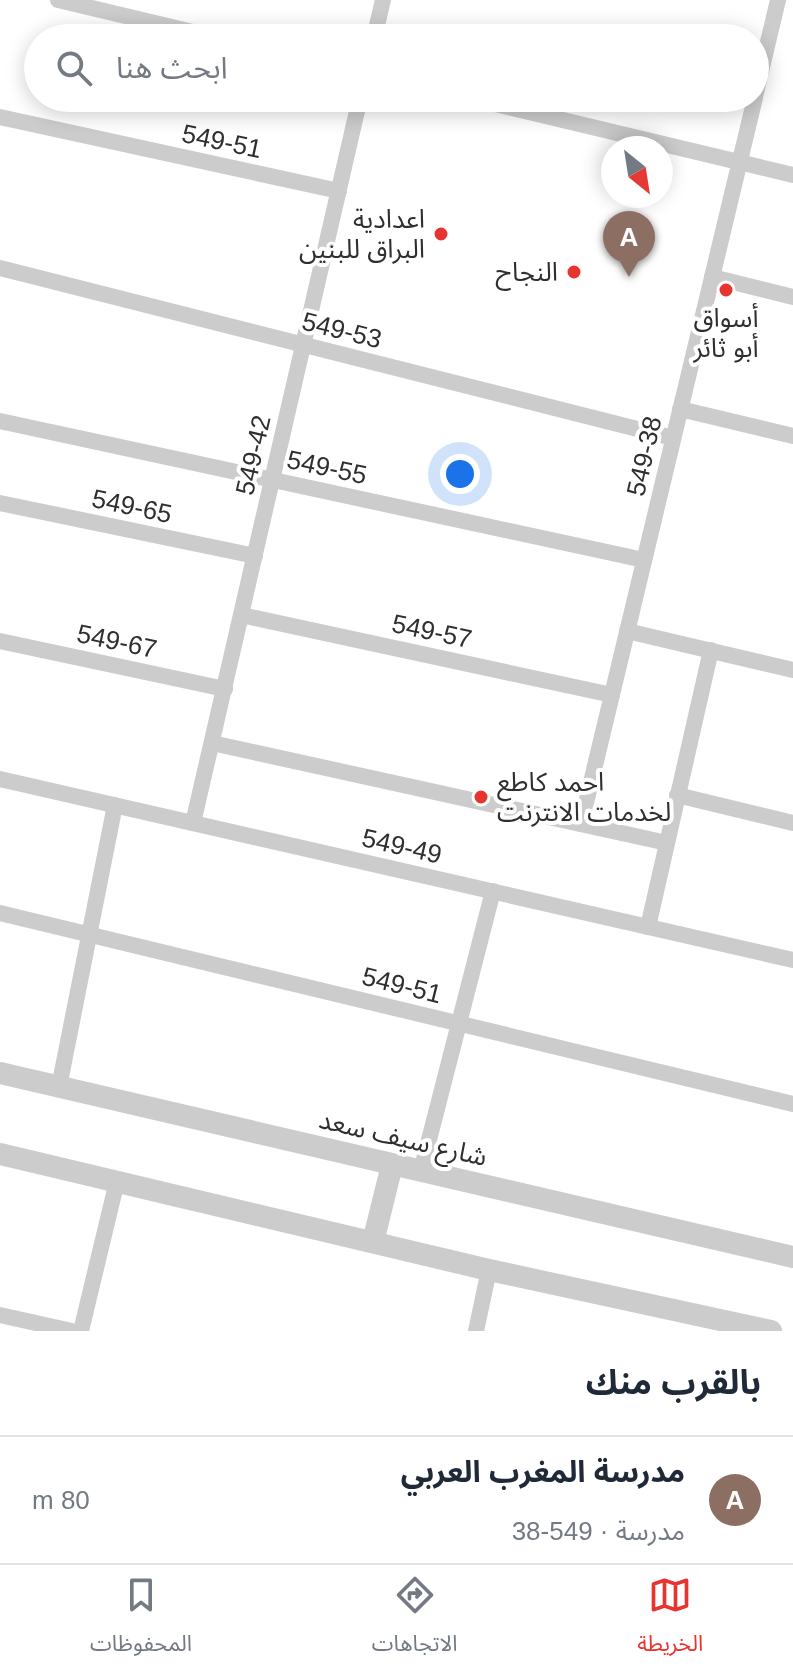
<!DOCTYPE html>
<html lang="ar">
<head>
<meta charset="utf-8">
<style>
  body { margin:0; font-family:Arial,"Noto Sans Arabic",sans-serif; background:#f6f6f7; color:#1f2937; direction:rtl }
  .compass { position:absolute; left:601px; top:136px; width:72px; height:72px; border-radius:50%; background:#fff; box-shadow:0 4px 20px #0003; rotate:150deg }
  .you { position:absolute; left:460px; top:474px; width:28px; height:28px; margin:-20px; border:6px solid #fff; border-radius:50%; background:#1a73e8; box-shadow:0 0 0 12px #1a73e833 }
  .badge { display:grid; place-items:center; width:52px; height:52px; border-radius:50%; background:#e8342f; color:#fff; font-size:26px; font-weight:700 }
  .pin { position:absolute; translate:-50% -66px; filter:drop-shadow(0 2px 4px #0008) }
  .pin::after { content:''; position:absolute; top:42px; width:28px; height:24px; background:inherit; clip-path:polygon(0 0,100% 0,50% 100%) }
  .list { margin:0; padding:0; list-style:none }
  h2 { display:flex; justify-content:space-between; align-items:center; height:104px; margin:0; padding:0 32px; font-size:34px }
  h2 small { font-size:26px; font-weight:400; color:#747a83 }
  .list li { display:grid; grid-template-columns:52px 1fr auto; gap:24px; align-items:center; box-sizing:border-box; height:128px; padding:0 32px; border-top:2px solid #e0e1e3 }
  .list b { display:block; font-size:30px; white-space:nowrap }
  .list p { margin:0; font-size:26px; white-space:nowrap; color:#747a83 }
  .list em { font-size:26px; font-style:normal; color:#747a83 }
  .icon { flex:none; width:44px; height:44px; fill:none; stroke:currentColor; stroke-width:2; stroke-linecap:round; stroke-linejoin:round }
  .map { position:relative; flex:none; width:793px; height:1331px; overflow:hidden; direction:ltr }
  .search { position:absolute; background:#fff; box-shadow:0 4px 20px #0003; left:24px; right:24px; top:24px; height:88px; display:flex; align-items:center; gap:20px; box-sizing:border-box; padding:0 28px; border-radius:44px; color:#747a83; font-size:30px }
  .sheet { height:232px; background:#fff }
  nav { display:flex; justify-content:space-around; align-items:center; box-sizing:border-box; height:112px; border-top:2px solid #e0e1e3; background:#fff; font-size:22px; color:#747a83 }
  nav a { display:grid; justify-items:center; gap:4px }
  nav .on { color:#e8342f }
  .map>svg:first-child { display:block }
</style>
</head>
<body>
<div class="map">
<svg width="793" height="1331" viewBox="0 0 793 1331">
  <rect width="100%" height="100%" fill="#fff"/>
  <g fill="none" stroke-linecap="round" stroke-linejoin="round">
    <g stroke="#ccc" stroke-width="16">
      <path d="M58,0L218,38"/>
      <path d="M374,38L383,0"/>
      <path d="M755,97L778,0"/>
      <path d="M470,98L793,175"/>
      <path d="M0,117L339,191"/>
      <path d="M0,268L673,438"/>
      <path d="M712,277L793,297"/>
      <path d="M680,409L793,436"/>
      <path d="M0,421L644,560"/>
      <path d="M0,503L255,556"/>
      <path d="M241,615L612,695"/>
      <path d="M627,631L793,670"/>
      <path d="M0,641L225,689"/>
      <path d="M212,743L667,843"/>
      <path d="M0,779L793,960"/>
      <path d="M677,795L793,823"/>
      <path d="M193,823L360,98"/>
      <path d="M581,824L755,98"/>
      <path d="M0,913L793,1104"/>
      <path d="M648,927L711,650"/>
      <path d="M59,1087L115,805"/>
      <path d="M421,1171L493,891"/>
      <path d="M0,1315L72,1331"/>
      <path d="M81,1331L117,1181"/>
      <path d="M476,1331L489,1270"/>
    </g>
    <g stroke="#ccc" stroke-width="22">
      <path d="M0,1073L793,1257"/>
      <path d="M0,1154L489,1270L771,1331"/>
      <path d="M373,1242L392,1165"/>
    </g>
  </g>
  <g fill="#e8342f" stroke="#fff" stroke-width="3">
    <circle cx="441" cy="234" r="8"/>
    <circle cx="574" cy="272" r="8"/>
    <circle cx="726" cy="290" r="8"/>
    <circle cx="481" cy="797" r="8"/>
  </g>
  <g text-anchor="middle" stroke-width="8" stroke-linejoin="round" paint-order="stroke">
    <g font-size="26" fill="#2f2f2f" stroke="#fff">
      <text transform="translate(222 141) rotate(12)" y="9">549-51</text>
      <text transform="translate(342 330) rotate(14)" y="9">549-53</text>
      <text transform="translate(253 455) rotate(-77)" y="9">549-42</text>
      <text transform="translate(644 456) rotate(-77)" y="9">549-38</text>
      <text transform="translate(327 467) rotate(12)" y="9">549-55</text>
      <text transform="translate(132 506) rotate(12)" y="9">549-65</text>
      <text transform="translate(432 631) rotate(12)" y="9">549-57</text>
      <text transform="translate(117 641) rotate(12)" y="9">549-67</text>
      <text transform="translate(402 846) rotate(13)" y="9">549-49</text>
      <text transform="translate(402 985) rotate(14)" y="9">549-51</text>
      <text transform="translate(403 1138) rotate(13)" y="9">شارع سيف سعد</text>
    </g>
    <g font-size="26" fill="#2f2f2f" stroke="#fff" text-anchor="end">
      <text x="425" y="228">اعدادية<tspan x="425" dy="30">البراق للبنين</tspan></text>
      <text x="558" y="281">النجاح</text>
      <text x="726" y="327" text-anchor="middle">أسواق<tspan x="726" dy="30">أبو ثائر</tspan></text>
      <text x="497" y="791" text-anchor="start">احمد كاطع<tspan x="497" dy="30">لخدمات الانترنت</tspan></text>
    </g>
  </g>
</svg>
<svg class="compass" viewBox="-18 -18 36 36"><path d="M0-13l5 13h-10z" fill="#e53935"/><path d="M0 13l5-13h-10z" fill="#747a83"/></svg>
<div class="you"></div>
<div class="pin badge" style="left:629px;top:277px;background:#8d6e63">A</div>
<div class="search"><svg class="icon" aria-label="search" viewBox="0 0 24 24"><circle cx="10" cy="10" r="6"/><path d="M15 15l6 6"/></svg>ابحث هنا</div>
</div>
<section class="sheet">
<h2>بالقرب منك<small></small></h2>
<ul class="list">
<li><span class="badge" style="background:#8d6e63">A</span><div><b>مدرسة المغرب العربي</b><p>مدرسة · 549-38</p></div><em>80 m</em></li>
</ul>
</section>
<nav>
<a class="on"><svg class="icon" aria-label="map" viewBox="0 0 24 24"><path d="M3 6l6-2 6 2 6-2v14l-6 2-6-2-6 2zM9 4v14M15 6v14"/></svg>الخريطة</a>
<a><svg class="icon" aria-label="directions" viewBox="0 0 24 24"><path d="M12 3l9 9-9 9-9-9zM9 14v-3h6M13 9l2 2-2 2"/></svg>الاتجاهات</a>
<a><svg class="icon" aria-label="saved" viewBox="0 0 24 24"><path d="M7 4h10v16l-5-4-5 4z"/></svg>المحفوظات</a>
</nav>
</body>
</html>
